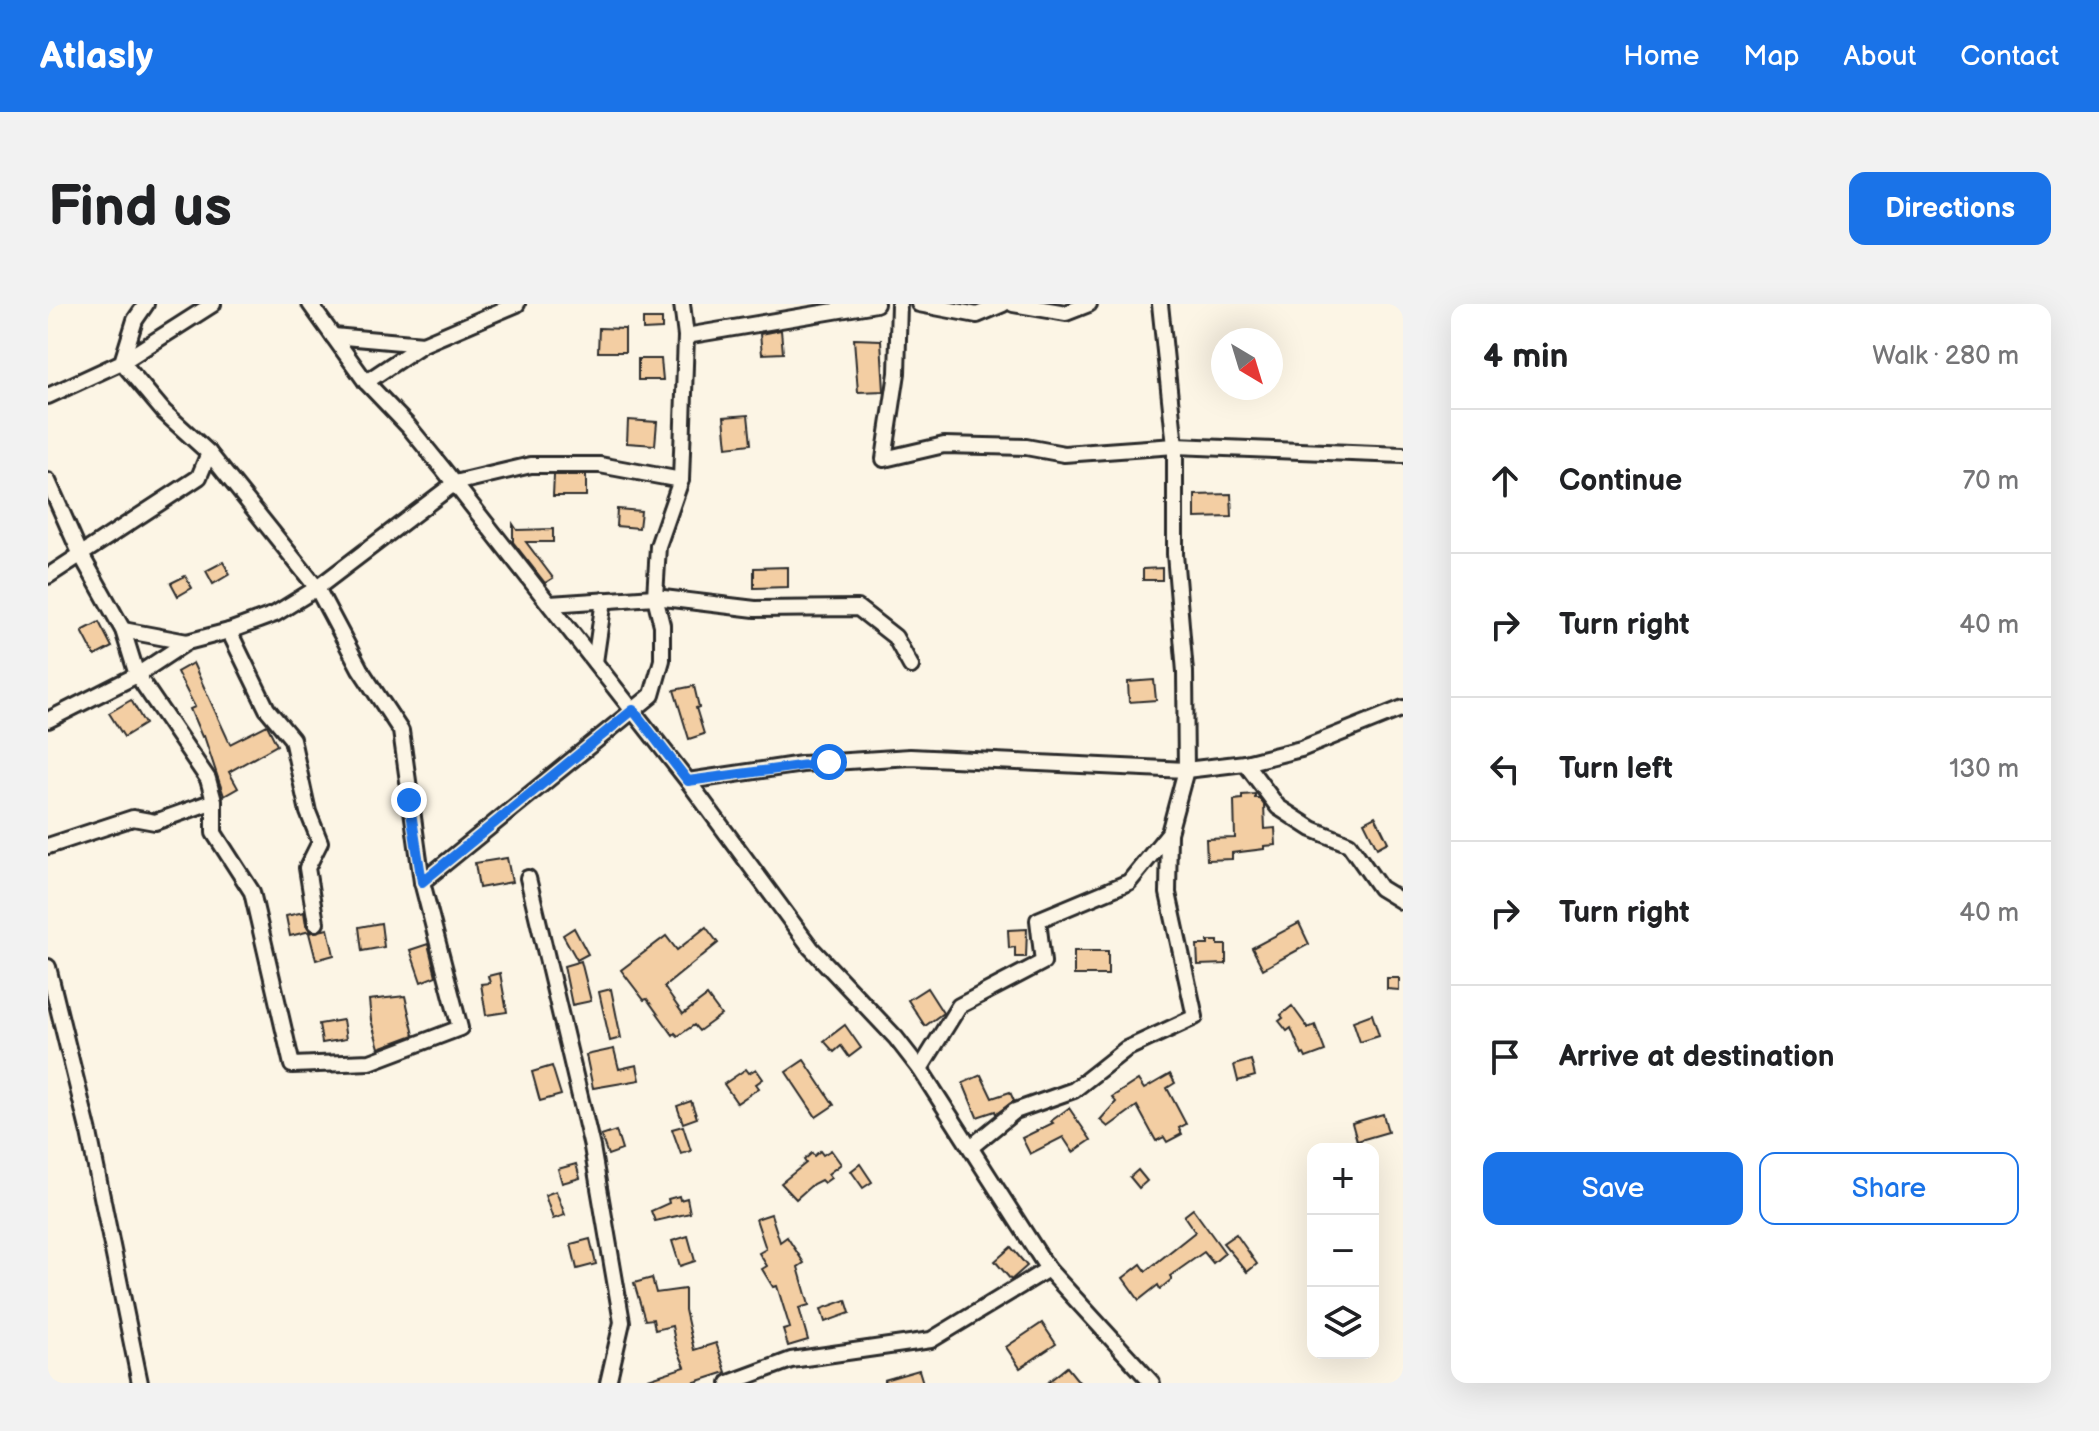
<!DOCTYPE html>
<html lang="en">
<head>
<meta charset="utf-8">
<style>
  body { margin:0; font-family:"Balsamiq Sans",sans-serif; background:#f2f2f2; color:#202124 }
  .controls { position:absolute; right:24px; bottom:24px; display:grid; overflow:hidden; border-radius:16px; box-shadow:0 8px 32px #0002 }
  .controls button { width:72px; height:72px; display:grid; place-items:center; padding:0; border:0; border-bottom:2px solid #e0e0e0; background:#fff; color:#202124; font:40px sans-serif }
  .compass { position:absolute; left:1163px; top:24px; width:72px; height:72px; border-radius:50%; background:#fff; box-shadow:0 8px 32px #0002; rotate:142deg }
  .stop { position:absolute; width:24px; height:24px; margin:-18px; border:6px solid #1a73e8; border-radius:50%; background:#fff }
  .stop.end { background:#1a73e8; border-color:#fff; box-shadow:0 2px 8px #0008 }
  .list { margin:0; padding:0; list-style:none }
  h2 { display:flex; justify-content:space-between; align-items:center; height:104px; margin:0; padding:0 32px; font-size:34px }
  h2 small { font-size:26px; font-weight:400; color:#757577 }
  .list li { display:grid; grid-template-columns:52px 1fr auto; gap:24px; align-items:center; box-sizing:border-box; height:144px; padding:0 32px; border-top:2px solid #e0e0e0 }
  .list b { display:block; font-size:30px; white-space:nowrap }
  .list em { font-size:26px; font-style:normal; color:#757577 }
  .actions { display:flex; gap:16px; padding:24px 32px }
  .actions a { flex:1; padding:18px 0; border:2px solid #1a73e8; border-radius:16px; text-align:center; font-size:28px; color:#1a73e8 }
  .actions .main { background:#1a73e8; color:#fff }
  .icon { flex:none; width:44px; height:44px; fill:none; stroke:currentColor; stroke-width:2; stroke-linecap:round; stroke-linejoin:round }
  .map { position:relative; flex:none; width:1355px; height:1079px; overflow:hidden; border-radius:16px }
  header { display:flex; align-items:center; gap:48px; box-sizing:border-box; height:112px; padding:0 40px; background:#1a73e8; color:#fff }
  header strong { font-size:38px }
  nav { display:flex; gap:44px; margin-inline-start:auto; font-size:28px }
  .intro { display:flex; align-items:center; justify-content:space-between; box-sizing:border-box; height:192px; padding:0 48px }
  h1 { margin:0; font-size:56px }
  .button { padding:20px 36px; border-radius:16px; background:#1a73e8; color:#fff; font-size:28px; font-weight:700 }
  main { display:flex; gap:48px; padding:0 48px }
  aside { flex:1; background:#fff; border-radius:16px; box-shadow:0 8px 32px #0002 }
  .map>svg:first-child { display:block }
</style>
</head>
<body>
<header>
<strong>Atlasly</strong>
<nav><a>Home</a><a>Map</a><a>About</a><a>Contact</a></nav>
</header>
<div class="intro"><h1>Find us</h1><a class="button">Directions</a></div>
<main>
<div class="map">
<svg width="1355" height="1079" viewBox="0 0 1355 1079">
  <rect width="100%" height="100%" fill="#fcf5e5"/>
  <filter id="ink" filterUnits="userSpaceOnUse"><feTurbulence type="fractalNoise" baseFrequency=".0125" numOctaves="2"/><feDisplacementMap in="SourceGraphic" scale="16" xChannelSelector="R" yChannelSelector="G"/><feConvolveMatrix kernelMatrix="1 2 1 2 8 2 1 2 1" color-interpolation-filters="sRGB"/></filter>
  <g filter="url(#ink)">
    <g fill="#f3cea3" stroke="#2b2b2b" stroke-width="2">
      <path d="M595,15H614V25L595,26Z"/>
      <path d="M551,24L577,25V48H550Z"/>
      <path d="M733,26L735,49L714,50L712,30Z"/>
      <path d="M806,35L833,36L836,87L810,88Z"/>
      <path d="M590,55H613L615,76H590Z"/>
      <path d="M700,111L703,140L679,143L676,113Z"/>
      <path d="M580,116L609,118L607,141L579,139Z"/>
      <path d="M506,171H538V192H505Z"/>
      <path d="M1183,190L1184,213L1147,214V191Z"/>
      <path d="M569,205L593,207L591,224L568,222Z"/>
      <path d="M465,220L469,226L505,225V238H478L505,274L497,279L465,238Z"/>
      <path d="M175,258L182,270L165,280L158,267Z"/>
      <path d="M740,263V283L706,284V264Z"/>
      <path d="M1114,264V276H1095V265Z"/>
      <path d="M137,272L144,284L130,292L123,279Z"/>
      <path d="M51,318L64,343L47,352L34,327Z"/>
      <path d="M145,359L182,440L219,421L229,441L181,468L190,484L176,492L156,432L154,433L142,405L147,403L129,368Z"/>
      <path d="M1106,376L1108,396L1081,398L1080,378Z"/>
      <path d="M646,382L651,403L648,404L656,430L641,435L626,386Z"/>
      <path d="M83,396L97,420L76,433L61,409Z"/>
      <path d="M1207,490V494H1211L1216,501L1217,525L1227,524L1228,541L1216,542V545L1184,549V555L1159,556L1158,535L1187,534L1186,496L1194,495V491Z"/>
      <path d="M1327,512L1340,538L1329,544L1316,518Z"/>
      <path d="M459,554L464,578L431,584L427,559Z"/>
      <path d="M256,608L258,621L262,627L242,632L238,612Z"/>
      <path d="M333,619L336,643L314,647L311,623Z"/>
      <path d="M1251,619L1261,640L1215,665L1204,644Z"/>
      <path d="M658,623L670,639L616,683L635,710L659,692L673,711L651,727L646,721L630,732L627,729L625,731L599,695L596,696L573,666L618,632L629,646Z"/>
      <path d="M526,624L540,650L529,656L515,631Z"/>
      <path d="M280,625L286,651L268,656L261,629Z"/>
      <path d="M979,625L978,653H967V643L961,644L960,626Z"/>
      <path d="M1160,637H1170V641H1178V660L1150,661L1149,641H1160Z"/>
      <path d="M380,640L388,672L373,678L362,646Z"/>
      <rect x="1026" y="647" width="34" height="24"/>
      <path d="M533,657L543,697L524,701L516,662Z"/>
      <path d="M452,669L459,708L438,711L433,680L442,679L440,672Z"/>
      <path d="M1339,674H1351V686L1339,685Z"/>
      <path d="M879,684L895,709L877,722L860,696Z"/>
      <path d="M563,685L573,734L562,737L551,688Z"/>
      <path d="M357,692L366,731L331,744L323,716L321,696Z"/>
      <path d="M1244,702L1260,724L1267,721L1277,747L1258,754L1256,750L1254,751L1243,724L1239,727L1231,717L1235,714L1233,711Z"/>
      <path d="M1324,710L1331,732L1312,738L1305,717Z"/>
      <path d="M295,716L298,735L274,739L271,720Z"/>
      <path d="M797,721L813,744L801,753L793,742L786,748L776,737Z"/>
      <path d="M566,745L571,765L589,761L592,776L545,784L538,751Z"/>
      <path d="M756,756L786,801L768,813L738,768Z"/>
      <path d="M1203,756L1207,772L1190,777L1186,761Z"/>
      <path d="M504,762L513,791L492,797L484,768Z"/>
      <path d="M698,765L701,769L708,765L715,775L708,780L711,784L689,799L676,780Z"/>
      <path d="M1122,770L1127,779L1119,784L1138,820L1131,824L1134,830L1119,838L1116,833L1108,837L1089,802L1060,823L1052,816L1068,798L1064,793L1090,776L1096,785Z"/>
      <path d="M933,771L944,794L962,788L966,797L948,810L947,807L929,813L915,779Z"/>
      <path d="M643,797L649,814L635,819L629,802Z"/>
      <path d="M1021,804L1043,836L1025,848L1015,833L982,850L974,834L1005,819L1003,817Z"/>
      <path d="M1335,810L1340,828L1309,837L1304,819Z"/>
      <path d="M635,822L643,847L633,850L624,825Z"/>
      <path d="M568,827L574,846L560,851L553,832Z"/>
      <path d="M783,846L793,860L780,870L783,874L776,879L773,876L765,880L748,895L733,879L758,859L756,856L764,849L766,852L772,847L775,851Z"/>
      <path d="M528,860L532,874L514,879L510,865Z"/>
      <path d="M812,860L824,878L815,884L803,867Z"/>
      <path d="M1090,866L1099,877L1091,884L1082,873Z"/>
      <path d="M508,887L517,911L505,915L497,891Z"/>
      <path d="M631,892L632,896L639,894L642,909L607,917L603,907L621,899L620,895Z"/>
      <path d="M1145,905L1177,949L1165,959L1156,948L1122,972L1124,975L1112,985L1110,981L1091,996L1075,974L1093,960L1098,967L1147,928L1136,912Z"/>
      <path d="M723,910L732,938L739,933L756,959L750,963L761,1001L751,1004L760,1036L740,1042L735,1026L742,1024L729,982L725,983L714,965L719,962L711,949L718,945L708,915Z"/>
      <path d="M1188,930L1209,960L1199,968L1175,939Z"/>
      <path d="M640,932L647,957L632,962L624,937Z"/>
      <path d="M542,935L548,960L529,965L523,940Z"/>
      <path d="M963,943L979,962L963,976L947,957Z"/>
      <path d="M604,974L608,989L637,985V1006L646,1046L668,1039L678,1068L644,1079H594V1077L637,1063L628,1042L624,1022L607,1026L605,1015L597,1016L586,979Z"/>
      <path d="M798,996L802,1009L777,1018L773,1005Z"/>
      <path d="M994,1019L1008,1040L972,1064L958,1043Z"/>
      <path d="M1019,1063L1032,1079H999Z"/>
      <path d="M871,1066L875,1079H836V1076Z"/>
    </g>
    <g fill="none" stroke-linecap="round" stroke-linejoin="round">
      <defs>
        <g id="minor">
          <path d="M262,0L318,78L361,123L396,166L640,477L763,644L848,734L872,765L1000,965L1104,1079"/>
          <path d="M851,0L849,69L836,155L896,141L978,143L1016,150L1127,142L1355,151"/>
          <path d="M871,0L929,11L955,0"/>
          <path d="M965,0L1018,9L1041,0"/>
          <path d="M285,32L375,40"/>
          <path d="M638,32L828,0"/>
          <path d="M318,78L375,40L469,0"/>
          <path d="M0,92L74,58L87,16L98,0"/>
          <path d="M0,177L32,249L75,326L89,371L160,475L166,497V529L204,588L244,761L322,758L412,724L374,578L353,427L312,365L269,284L161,149L116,108L74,58L165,0"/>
          <path d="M0,272L151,173L161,149"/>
          <path d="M502,300L607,293L707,305L810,304L847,333L863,362"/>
          <path d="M75,326L139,338"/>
          <path d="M181,327L219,405L244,435L260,508L272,538L259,564L268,619"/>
          <path d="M547,358L556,296"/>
          <path d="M0,416L89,371L139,338L181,327L227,310L269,284L407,179L483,161H552L633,176"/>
          <path d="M1197,459L1230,503L1264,525L1301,540L1332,584L1355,598"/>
          <path d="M640,477L754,460L862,453L1138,466L1137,368L1127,250V142L1112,0"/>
          <path d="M0,542L85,514L107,518L166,497"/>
          <path d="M480,574L544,843L574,1018L560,1079"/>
          <path d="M374,578L604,391L614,356V321L607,293L610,242L633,176L638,32L634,0"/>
          <path d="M0,663L41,829L92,1079"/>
          <path d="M872,765L911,702L995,658L990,616L1081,578L1121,529L1138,466L1197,459L1253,445L1355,404"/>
          <path d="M923,843L967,807L1026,786L1078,745L1147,713L1120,589L1121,529"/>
          <path d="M681,1079L743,1056L883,1036L1000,965"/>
        </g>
      </defs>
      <use href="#minor" stroke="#2b2b2b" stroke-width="20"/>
      <use href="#minor" stroke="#fcf5e5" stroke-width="14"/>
    </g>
  </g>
  <g fill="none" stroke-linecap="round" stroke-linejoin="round" filter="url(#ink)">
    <path stroke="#1a73e8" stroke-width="10" d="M361,496L374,578L585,406L640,477L781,458"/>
  </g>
</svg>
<div class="controls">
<button>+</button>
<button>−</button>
<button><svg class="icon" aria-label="layers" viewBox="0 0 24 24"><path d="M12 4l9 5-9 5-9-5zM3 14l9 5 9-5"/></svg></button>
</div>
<svg class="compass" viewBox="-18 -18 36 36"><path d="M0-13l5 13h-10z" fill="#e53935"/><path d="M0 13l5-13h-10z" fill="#757577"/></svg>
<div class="stop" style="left:781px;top:458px"></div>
<div class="stop end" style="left:361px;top:496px"></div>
</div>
<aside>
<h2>4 min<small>Walk · 280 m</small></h2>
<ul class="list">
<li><svg class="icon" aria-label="ahead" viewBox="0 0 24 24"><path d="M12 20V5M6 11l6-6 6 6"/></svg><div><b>Continue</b></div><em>70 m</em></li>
<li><svg class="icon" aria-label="right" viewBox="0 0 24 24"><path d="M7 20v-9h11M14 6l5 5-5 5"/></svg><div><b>Turn right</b></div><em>40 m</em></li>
<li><svg class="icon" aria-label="left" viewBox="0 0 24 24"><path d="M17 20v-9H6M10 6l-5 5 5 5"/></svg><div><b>Turn left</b></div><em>130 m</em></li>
<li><svg class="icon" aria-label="right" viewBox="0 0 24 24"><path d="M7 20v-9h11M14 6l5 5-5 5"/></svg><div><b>Turn right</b></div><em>40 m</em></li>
<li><svg class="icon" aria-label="arrive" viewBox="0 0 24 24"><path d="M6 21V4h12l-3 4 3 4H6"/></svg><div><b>Arrive at destination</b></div></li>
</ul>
<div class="actions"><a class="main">Save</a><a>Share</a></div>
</aside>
</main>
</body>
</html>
